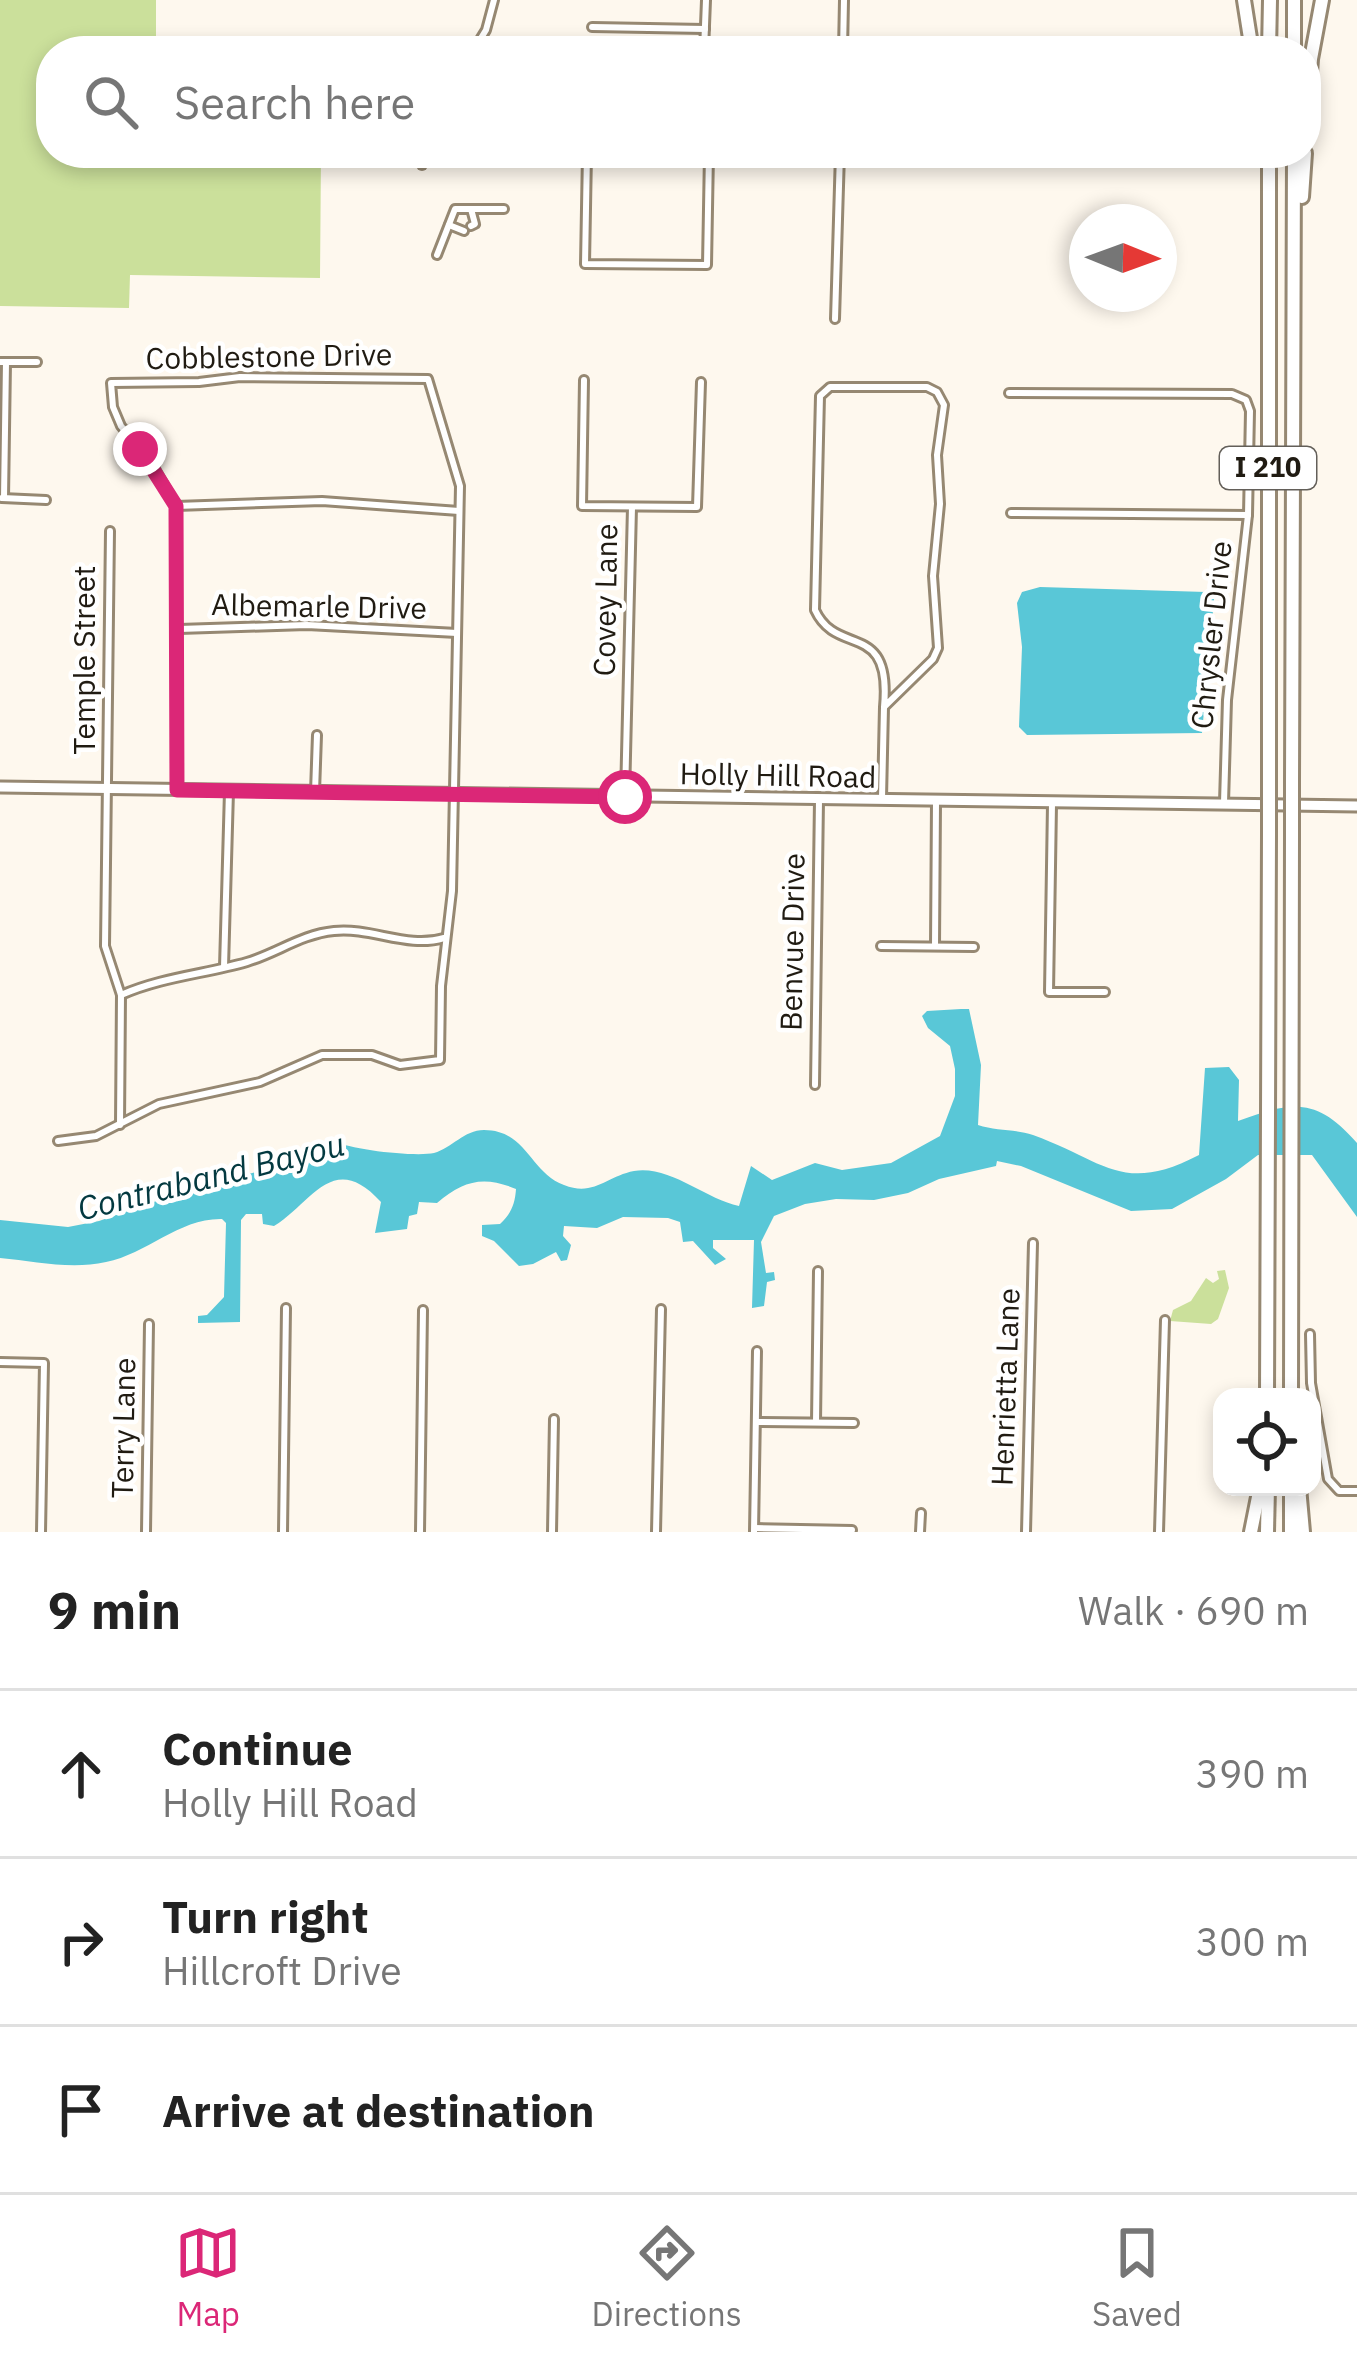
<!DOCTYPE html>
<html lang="en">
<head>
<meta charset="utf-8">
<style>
  body { margin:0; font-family:"IBM Plex Sans",sans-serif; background:#f2f2f2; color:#222 }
  .controls { position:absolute; right:36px; bottom:36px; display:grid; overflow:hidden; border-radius:24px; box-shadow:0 6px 18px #0003 }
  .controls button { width:108px; height:108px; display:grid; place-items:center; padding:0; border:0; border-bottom:3px solid #e0e0e0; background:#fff; color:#222; font:60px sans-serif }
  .compass { position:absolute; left:1069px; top:204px; width:108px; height:108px; border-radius:50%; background:#fff; box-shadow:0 6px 18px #0003; rotate:91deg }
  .stop { position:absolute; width:36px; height:36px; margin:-27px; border:9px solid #db2777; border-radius:50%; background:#fff }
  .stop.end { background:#db2777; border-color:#fff; box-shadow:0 3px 12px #0008 }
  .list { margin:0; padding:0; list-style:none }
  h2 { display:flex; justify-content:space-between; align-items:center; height:156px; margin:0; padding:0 48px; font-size:51px }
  h2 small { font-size:39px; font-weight:400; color:#767676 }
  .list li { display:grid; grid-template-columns:78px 1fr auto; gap:36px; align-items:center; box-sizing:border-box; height:168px; padding:0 48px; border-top:3px solid #e0e0e0 }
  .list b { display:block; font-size:45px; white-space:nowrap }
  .list p { margin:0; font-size:39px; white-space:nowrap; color:#767676 }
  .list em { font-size:39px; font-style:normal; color:#767676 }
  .icon { flex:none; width:66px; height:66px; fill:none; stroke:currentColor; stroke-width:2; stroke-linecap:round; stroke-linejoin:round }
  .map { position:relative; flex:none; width:1357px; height:1532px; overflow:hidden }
  .search { position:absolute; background:#fff; box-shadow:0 6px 18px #0003; left:36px; right:36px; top:36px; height:132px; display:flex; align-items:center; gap:30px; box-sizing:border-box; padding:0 42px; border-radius:48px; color:#767676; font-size:45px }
  .sheet { height:660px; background:#fff }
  nav { display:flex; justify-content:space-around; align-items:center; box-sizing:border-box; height:168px; border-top:3px solid #e0e0e0; background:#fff; font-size:33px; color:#767676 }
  nav a { display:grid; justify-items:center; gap:6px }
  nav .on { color:#db2777 }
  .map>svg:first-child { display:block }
</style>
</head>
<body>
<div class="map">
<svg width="1357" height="1532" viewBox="0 0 1357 1532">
  <rect width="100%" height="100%" fill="#fef8ee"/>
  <g fill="#cbe09b">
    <path d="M0,0H156V51H51V153H321L320,278L130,275L129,308L0,306Z"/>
    <path d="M1225,1270L1229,1288L1218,1319L1211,1324L1170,1321L1173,1310L1191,1301L1206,1278L1213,1283L1219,1279L1217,1271Z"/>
  </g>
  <g fill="#59c7d7">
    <path d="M1040,587L1206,592L1214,599L1202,733L1027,735L1019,727L1022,647L1017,603L1022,592Z"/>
    <path d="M961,1009H969L981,1065L978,1125C996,1131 1015,1129 1033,1135C1105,1161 1122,1195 1199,1155L1205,1068L1229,1067L1239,1080L1238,1121C1292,1101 1317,1097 1357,1143V1217L1312,1155H1258L1226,1179L1172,1209L1131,1211L1021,1166L997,1161L996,1166L939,1179L908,1193L874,1200L836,1199L805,1204L774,1216L761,1242L766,1273L774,1272L775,1280L767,1282L764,1306L752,1308L754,1240H713V1248L726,1259L715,1265L693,1241L683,1242L680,1222L668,1218L623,1217L597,1228L564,1226L563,1236L571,1245L567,1260L561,1261L556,1252L533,1264L519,1266L494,1241L482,1236V1225L500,1224C511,1214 515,1204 516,1189C483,1175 463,1181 437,1203L419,1202L417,1214L409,1216L407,1229L375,1233L381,1202C333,1149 312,1203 274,1226L263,1224L262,1214H246L241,1220L240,1322L198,1323V1316L207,1315L224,1297L226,1223L222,1219C179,1218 147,1254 106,1262C70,1270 35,1261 0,1258V1220L68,1227L99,1221L185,1191L282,1165L334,1141C351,1150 416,1157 434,1153C452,1148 464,1130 484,1130C527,1130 530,1173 564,1185C594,1197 607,1176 634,1171C670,1165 705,1199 739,1206L751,1166L772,1180L815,1163L842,1170L891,1163L940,1136L955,1096V1069L950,1046L928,1028L922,1016L927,1011Z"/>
  </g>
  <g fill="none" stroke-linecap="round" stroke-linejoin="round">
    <defs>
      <g id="street">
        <path d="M592,27L705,29"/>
        <path d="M473,51L486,30L494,0"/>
        <path d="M704,51L706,0"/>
        <path d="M843,51L844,0"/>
        <path d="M587,153L585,264L707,265L709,153"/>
        <path d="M422,165V153"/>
        <path d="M449,225L464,231"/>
        <path d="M471,226L475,224L471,209"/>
        <path d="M437,255L455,209H504"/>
        <path d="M835,319L840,153"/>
        <path d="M0,362H37"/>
        <path d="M584,380L582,506L697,507L701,382"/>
        <path d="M1009,393L1232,394L1246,400L1250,411L1248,515L1227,700L1224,803"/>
        <path d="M2,498L46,500"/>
        <path d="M4,498L6,362"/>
        <path d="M176,506L322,501L459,511"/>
        <path d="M1011,513L1248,515"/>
        <path d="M110,531L105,946L121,995L120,1125"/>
        <path d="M179,629L307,625L457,633"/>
        <path d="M315,792L317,735"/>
        <path d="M625,797L632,507"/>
        <path d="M882,798L884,707L933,659L938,648L933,576L940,504L937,455L944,405L937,392L927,387H830L820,396L815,610C837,658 892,619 884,707"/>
        <path d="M1052,804L1049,992H1105"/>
        <path d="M881,946L974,947"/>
        <path d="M935,946L936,802"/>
        <path d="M224,967L229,791"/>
        <path d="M121,995C162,977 205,974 247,962C277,953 302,934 334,931C372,927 407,949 444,938"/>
        <path d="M815,1085L819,800"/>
        <path d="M58,1141L96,1136L159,1104L260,1082L322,1055H372L400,1065L440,1060L441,986L452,891L460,486L428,379L240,377L199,382L111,383L113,407L121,426L151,462L176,506L177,790"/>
        <path d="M1310,1334L1311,1383L1328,1479L1339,1491H1357"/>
        <path d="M0,1362L44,1363L41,1532"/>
        <path d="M756,1422L854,1423"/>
        <path d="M816,1422L818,1271"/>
        <path d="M755,1528L852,1530"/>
        <path d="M146,1532L149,1324"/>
        <path d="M283,1532L286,1308"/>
        <path d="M420,1532L423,1310"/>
        <path d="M552,1532L554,1419"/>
        <path d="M656,1532L661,1309"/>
        <path d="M754,1532L757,1351"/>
        <path d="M920,1532L921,1513"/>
        <path d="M1026,1532L1033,1243"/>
        <path d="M1159,1532L1165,1320"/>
      </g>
      <path id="secondary" d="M0,787L1357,806"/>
      <g id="highway">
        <path d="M1244,0L1252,51"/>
        <path d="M1294,0V51"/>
        <path d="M1269,51L1270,0"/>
        <path d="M1306,130L1311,59L1322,0"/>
        <path d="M1302,197L1305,153"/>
        <path d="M1269,783V153"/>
        <path d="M1292,783L1294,153"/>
        <path d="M1267,1397L1269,834"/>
        <path d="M1291,1397L1292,834"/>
        <path d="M1299,1487L1303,1532"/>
        <path d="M1251,1532L1260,1487"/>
        <path d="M1267,1532L1268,1487"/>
        <path d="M1291,1532V1487"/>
      </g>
    </defs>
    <use href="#street" stroke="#968872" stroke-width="12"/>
    <use href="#secondary" stroke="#968872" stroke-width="15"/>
    <use href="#highway" stroke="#968872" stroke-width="18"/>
    <use href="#street" stroke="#fff" stroke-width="6"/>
    <use href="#secondary" stroke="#fff" stroke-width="9"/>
    <use href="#highway" stroke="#fff" stroke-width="12"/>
    <defs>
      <g id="highway-bridge">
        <path d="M1292,783V834"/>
        <path d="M1269,834V783"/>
      </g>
    </defs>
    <use href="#highway-bridge" stroke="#968872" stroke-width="18" stroke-linecap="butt"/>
    <use href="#highway-bridge" stroke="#fff" stroke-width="12"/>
  </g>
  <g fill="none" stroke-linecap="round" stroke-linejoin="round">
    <path stroke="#db2777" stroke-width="15" d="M140,449L176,506L177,790L625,797"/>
  </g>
  <g text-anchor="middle" stroke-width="9" stroke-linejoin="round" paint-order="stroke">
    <rect fill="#fff" stroke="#635f59" stroke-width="3" x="1220" y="447" width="96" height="42" rx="9"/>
    <g font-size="27" font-weight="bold" fill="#201b12">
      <text x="1268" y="477">I 210</text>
    </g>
    <g font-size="30" fill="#201b12" stroke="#fff">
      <text transform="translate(269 357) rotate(-1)" y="10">Cobblestone Drive</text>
      <text transform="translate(606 600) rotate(-89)" y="10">Covey Lane</text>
      <text transform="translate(319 607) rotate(1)" y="10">Albemarle Drive</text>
      <text transform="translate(1212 635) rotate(-84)" y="10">Chrysler Drive</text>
      <text transform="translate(85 660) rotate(-90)" y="10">Temple Street</text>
      <text transform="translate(778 776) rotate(1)" y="10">Holly Hill Road</text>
      <text transform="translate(793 942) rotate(-89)" y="10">Benvue Drive</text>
      <text transform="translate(1006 1387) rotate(-88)" y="10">Henrietta Lane</text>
      <text transform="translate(124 1428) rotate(-89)" y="10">Terry Lane</text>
    </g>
    <g font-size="33" font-style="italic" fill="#033940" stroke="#fff">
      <text transform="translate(211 1176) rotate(-14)" y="12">Contraband Bayou</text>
    </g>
  </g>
</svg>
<div class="controls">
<button><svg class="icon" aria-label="locate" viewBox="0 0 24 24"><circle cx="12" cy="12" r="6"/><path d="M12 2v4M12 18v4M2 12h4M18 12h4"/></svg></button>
</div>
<svg class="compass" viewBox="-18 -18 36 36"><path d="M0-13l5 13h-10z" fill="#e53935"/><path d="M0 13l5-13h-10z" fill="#767676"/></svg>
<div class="stop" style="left:625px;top:797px"></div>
<div class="stop end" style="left:140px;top:449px"></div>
<div class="search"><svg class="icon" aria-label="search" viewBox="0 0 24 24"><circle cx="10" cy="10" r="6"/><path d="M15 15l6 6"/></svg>Search here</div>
</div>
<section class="sheet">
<h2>9 min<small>Walk · 690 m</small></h2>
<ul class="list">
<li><svg class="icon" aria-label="ahead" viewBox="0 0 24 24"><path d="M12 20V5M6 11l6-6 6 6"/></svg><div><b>Continue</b><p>Holly Hill Road</p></div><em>390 m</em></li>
<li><svg class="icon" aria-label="right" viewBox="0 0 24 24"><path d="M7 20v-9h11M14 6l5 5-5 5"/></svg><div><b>Turn right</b><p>Hillcroft Drive</p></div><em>300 m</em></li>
<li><svg class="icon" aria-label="arrive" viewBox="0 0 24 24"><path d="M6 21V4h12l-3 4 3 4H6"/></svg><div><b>Arrive at destination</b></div></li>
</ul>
</section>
<nav>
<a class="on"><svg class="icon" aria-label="map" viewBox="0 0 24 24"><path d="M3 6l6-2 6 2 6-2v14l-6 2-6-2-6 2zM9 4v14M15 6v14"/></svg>Map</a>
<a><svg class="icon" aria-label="directions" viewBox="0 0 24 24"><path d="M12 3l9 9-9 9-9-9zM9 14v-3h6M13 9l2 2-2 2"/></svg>Directions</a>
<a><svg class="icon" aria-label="saved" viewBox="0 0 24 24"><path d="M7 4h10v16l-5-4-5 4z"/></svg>Saved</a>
</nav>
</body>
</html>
